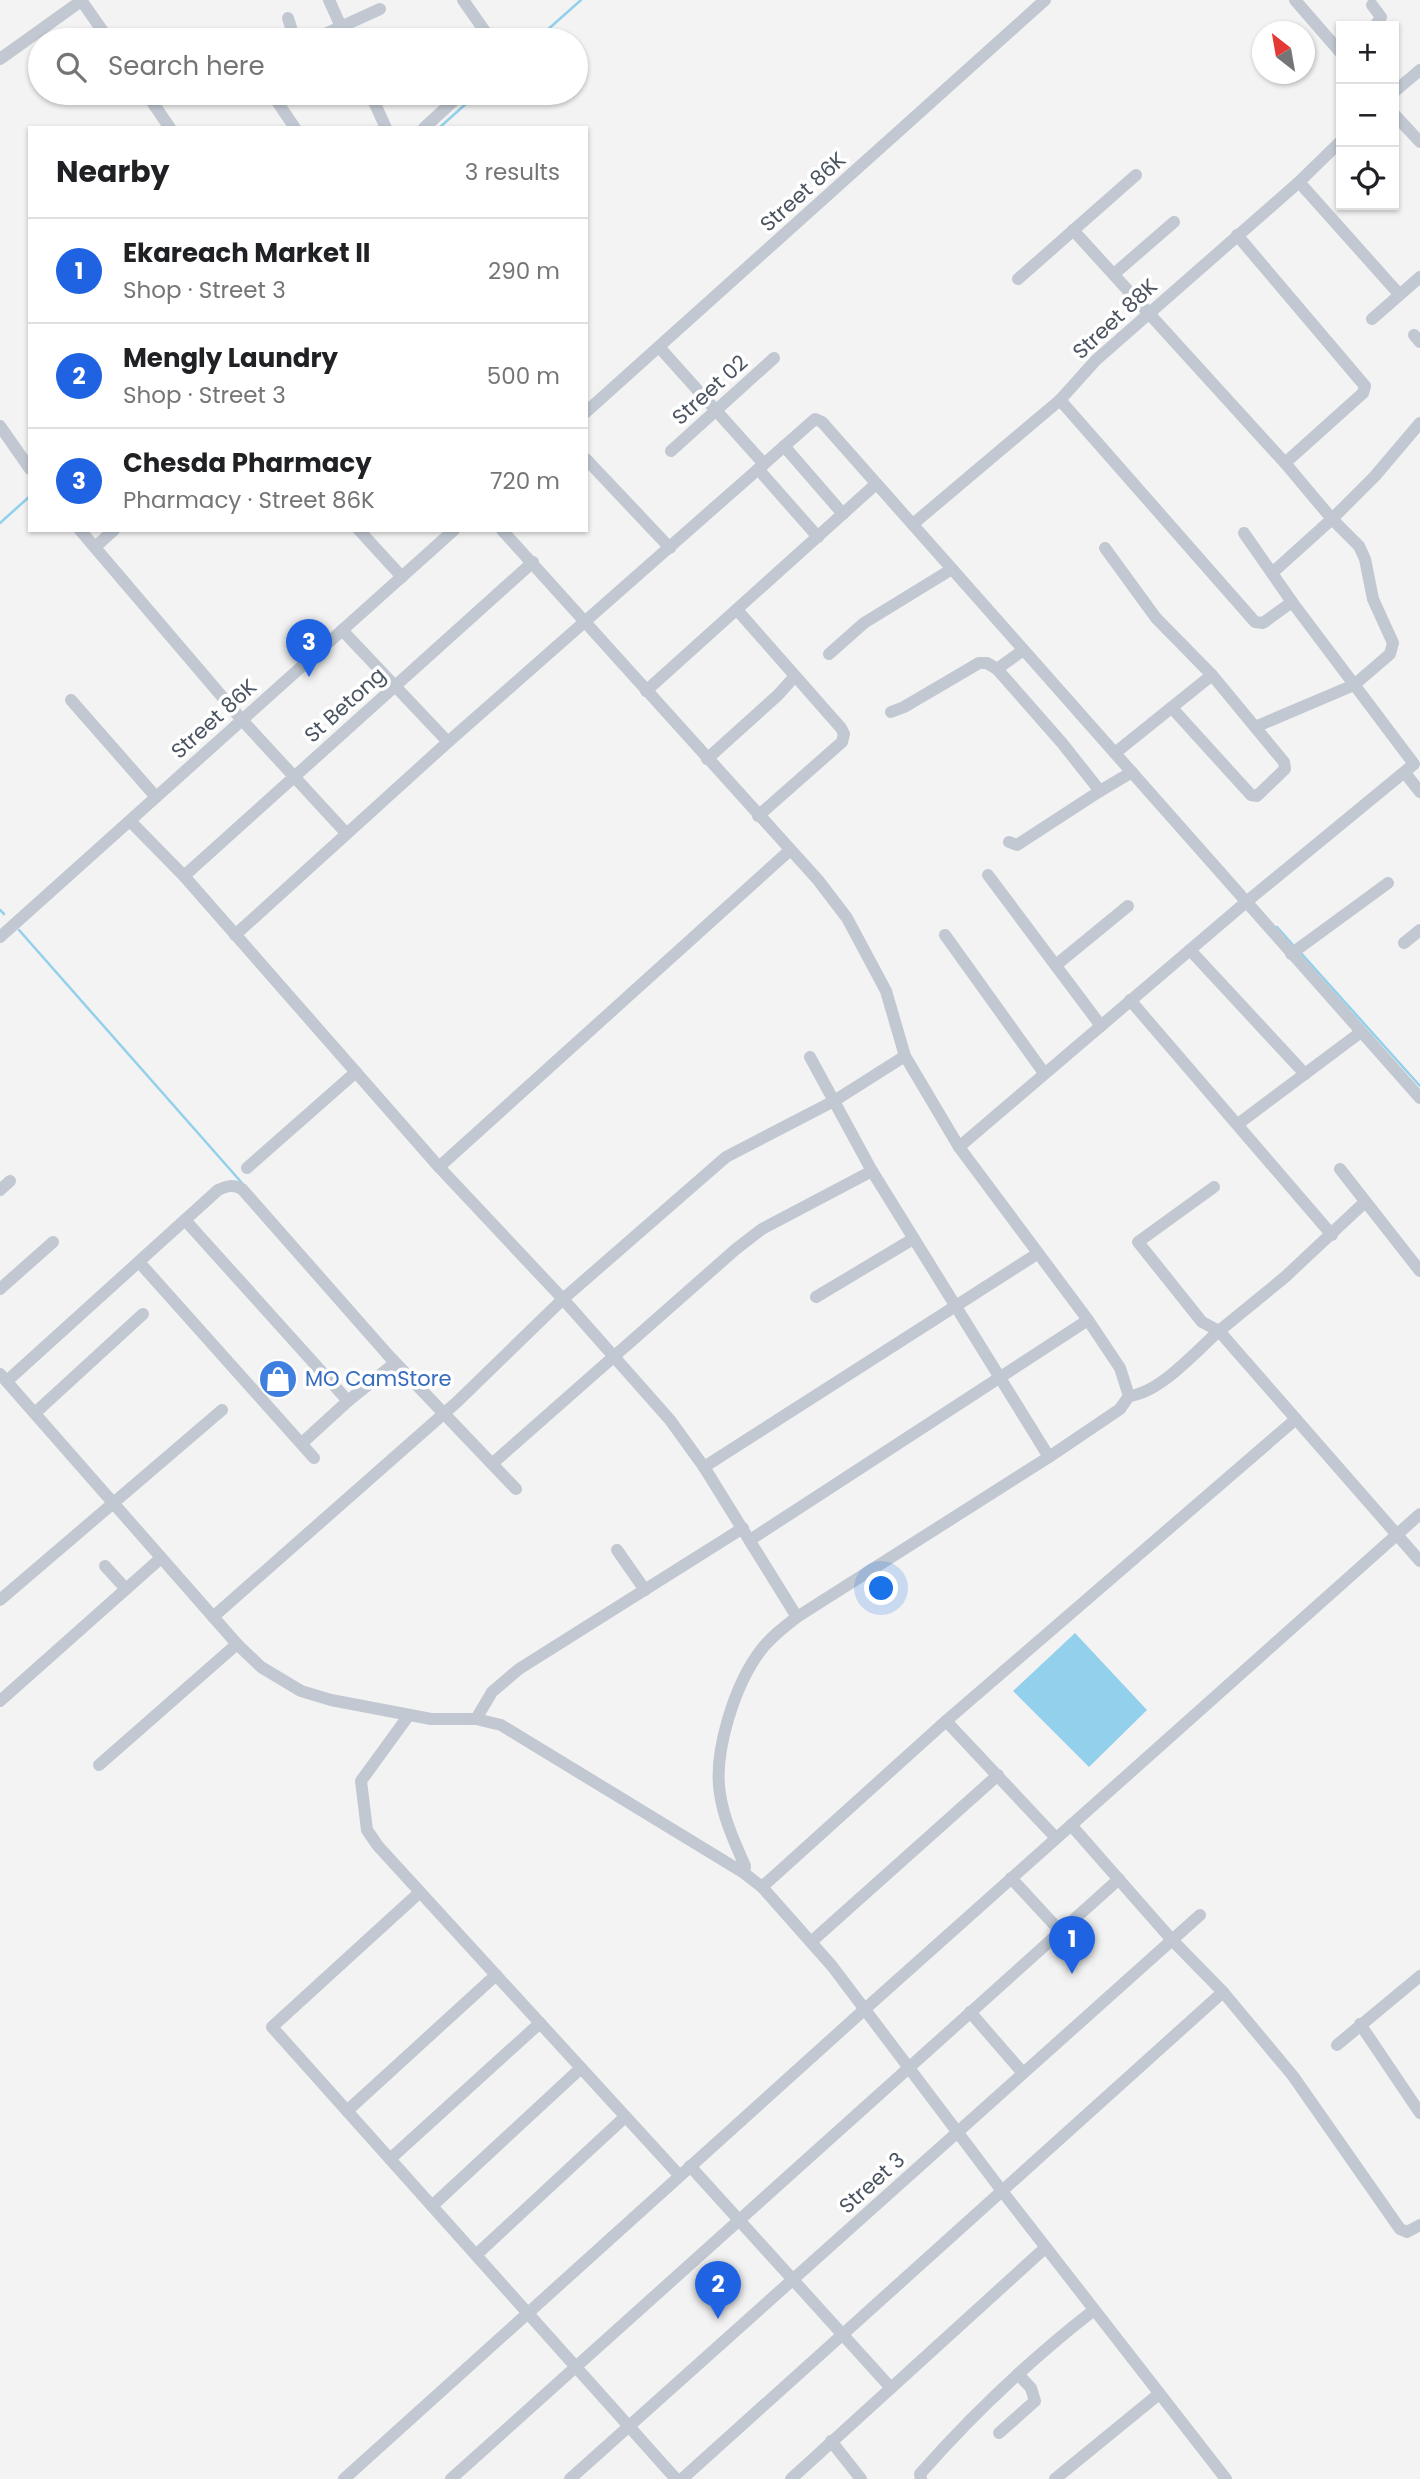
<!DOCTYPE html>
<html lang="en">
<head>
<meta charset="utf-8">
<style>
  body { margin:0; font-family:Poppins,sans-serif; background:#f6f6f6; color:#202124 }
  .controls { position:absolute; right:21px; top:21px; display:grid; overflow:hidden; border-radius:0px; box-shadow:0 2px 5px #0004 }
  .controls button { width:63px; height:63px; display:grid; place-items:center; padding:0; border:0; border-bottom:2px solid #e0e0e0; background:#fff; color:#202124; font:35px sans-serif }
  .compass { position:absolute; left:1252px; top:21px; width:63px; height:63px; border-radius:50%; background:#fff; box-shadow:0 2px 5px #0004; rotate:329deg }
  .you { position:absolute; left:882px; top:1589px; width:24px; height:24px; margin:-18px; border:5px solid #fff; border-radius:50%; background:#1a73e8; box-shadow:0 0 0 10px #1a73e833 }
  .badge { display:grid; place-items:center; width:46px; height:46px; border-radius:50%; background:#1f62e2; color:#fff; font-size:23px; font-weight:700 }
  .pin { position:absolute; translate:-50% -58px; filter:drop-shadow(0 2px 4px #0008) }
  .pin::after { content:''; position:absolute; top:37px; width:24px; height:21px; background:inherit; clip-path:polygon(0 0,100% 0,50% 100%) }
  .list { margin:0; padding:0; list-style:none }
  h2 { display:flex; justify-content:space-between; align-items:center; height:91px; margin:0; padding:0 28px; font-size:30px }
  h2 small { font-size:23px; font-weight:400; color:#757577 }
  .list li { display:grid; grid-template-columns:46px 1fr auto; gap:21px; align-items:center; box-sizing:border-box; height:105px; padding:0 28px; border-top:2px solid #e0e0e0 }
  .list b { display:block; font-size:26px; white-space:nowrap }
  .list p { margin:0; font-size:23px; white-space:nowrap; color:#757577 }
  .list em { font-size:23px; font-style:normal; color:#757577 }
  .icon { flex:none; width:38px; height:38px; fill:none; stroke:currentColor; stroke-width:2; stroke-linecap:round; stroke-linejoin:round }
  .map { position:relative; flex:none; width:1420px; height:2479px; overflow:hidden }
  .search { position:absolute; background:#fff; box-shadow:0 2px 5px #0004; left:28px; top:28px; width:560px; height:77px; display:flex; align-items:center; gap:18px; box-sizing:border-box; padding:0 24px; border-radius:38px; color:#757577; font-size:26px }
  .panel { position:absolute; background:#fff; box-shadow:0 2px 5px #0004; left:28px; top:126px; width:560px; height:406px; border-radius:0px }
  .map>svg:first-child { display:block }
</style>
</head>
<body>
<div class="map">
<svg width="1420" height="2479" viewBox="0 0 1420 2479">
  <rect width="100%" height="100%" fill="#f4f3f3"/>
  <path fill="#92d0eb" d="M1075,1633L1147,1710L1089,1767L1013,1691Z"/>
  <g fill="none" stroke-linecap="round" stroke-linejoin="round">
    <g stroke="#92d0eb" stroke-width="2.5">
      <path d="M536,40L581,0"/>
      <path d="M439,128L478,93"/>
      <path d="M0,523L30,496"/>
      <path d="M0,910L4,914"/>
      <path d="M1277,927L1293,945"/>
      <path d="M19,930L242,1183"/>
      <path d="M1300,952L1420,1086"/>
    </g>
    <g stroke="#c1c8d1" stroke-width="12">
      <path d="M81,0L109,40"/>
      <path d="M329,0L347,40"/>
      <path d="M463,0L491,40"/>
      <path d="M1295,0L1341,53"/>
      <path d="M1372,5L1381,17L1375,26"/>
      <path d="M288,18L295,40"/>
      <path d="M312,40L380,9"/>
      <path d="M0,59L81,1"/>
      <path d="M1394,92L1420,70"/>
      <path d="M146,93L170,128"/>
      <path d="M370,93L386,128"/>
      <path d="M276,100L295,128"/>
      <path d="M1394,114L1420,142"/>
      <path d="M424,128L462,93"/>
      <path d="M1299,182L1399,294"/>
      <path d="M1073,230L1285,463L1332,519L1359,546L1365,559L1373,599L1393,643L1390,654L1354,685L1255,727"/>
      <path d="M1237,235L1365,386L1363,393L1285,463"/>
      <path d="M1114,274L1174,222"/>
      <path d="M1018,279L1136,175"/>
      <path d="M1372,319L1420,277"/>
      <path d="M1414,335L1420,342"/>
      <path d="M659,347L764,464"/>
      <path d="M1060,400L1255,622L1263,623L1292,602"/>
      <path d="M586,412L1045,0"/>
      <path d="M0,426L30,469"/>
      <path d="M784,446L843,514"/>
      <path d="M671,451L774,358"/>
      <path d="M586,459L670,548"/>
      <path d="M758,469L818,537"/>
      <path d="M913,524L1060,400L1096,360L1299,182L1341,141"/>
      <path d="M80,530L242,720L346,833"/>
      <path d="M359,530L402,577"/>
      <path d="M502,530L818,880L847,918L886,991L905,1056L959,1147L1088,1320L1120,1368L1129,1396L1120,1409L1049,1457L797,1617C784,1627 771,1637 761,1650C735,1684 713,1752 720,1794C724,1820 735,1843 745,1866L744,1873"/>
      <path d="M95,547L114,530"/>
      <path d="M1105,548L1156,618L1212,675L1284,762L1285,769L1257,796L1251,795L1172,708"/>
      <path d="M1272,573L1332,519L1375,476L1420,423"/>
      <path d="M738,611L841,728L844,734L842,742L758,816"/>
      <path d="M342,630L448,742"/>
      <path d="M829,654L864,623L952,569"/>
      <path d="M997,669L1062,743L1100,791L1132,772"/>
      <path d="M646,691L876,484"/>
      <path d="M71,700L156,797"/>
      <path d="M891,712L904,707L979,663H987L997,669L1022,651"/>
      <path d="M1115,753L1212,675"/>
      <path d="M707,759L778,695L795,676"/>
      <path d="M1405,773L1420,792"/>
      <path d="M130,821L184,876L439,1167L563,1299L670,1420L704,1467L797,1617"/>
      <path d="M1009,842L1017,845L1100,791"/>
      <path d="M988,875L1101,1026"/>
      <path d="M184,876L533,562"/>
      <path d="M235,935L448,742L815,419L822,422L1420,1098"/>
      <path d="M945,935L1044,1073"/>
      <path d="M0,937L454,530"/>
      <path d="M1404,943L1420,930"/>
      <path d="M1190,950L1305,1074"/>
      <path d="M1291,954L1388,883"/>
      <path d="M1056,965L1128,906"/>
      <path d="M1130,1000L1332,1235"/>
      <path d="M810,1057L872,1171L1049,1457"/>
      <path d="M1238,1124L1361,1032"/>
      <path d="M959,1147L1245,903L1414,764L1292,602L1244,533"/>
      <path d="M439,1167L789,851"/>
      <path d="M247,1168L356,1072"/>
      <path d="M1340,1169L1420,1271"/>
      <path d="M1214,1187L1138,1242L1202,1322L1219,1331L1285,1277L1365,1202"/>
      <path d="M0,1190L10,1181"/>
      <path d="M185,1220L348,1401"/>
      <path d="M139,1262L314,1458"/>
      <path d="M0,1289L53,1242"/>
      <path d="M816,1297L913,1239"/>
      <path d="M0,1374L237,1644L261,1667L301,1691L331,1700L431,1719H476L501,1725L744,1873L762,1887L832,1966L1002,2191L1226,2479"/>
      <path d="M7,1381L218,1190C227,1186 233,1184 242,1189L389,1356L516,1489"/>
      <path d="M1129,1396C1160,1393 1196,1351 1219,1331L1420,1561"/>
      <path d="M35,1413L143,1314"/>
      <path d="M302,1443L348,1401L395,1363"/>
      <path d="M493,1463L736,1249L762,1229L872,1171"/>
      <path d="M704,1467L1037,1254"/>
      <path d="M750,1540L1088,1320"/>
      <path d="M617,1550L645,1590"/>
      <path d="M105,1566L126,1589"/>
      <path d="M0,1600L222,1410"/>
      <path d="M213,1617L457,1402L563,1299L726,1157L834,1101L905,1056"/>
      <path d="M0,1701L161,1558"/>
      <path d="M409,1715L361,1781L367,1830L378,1846L679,2175"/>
      <path d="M476,1719L492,1692L519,1669L743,1528"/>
      <path d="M946,1721L1056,1838"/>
      <path d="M99,1765L237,1644"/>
      <path d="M1071,1825L1172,1940L1223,1992L1293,2076L1400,2229L1407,2232L1420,2225"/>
      <path d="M1011,1878L1060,1931"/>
      <path d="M762,1887L946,1721L1296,1419"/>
      <path d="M420,1892L272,2027L676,2479"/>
      <path d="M811,1942L998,1775"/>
      <path d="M970,2012L1023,2073"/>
      <path d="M1360,2024L1420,2113"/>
      <path d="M1337,2045L1420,1976"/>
      <path d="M347,2111L496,1975"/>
      <path d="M390,2159L540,2023"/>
      <path d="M690,2166L891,2388"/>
      <path d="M432,2206L581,2068"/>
      <path d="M476,2255L625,2117"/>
      <path d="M999,2433L1035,2401L1031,2388L1018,2374"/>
      <path d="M831,2441L861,2479"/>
      <path d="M344,2479L865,2009L1420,1514"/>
      <path d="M451,2479L1119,1879"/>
      <path d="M570,2479L1200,1915"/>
      <path d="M682,2479L1223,1992"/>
      <path d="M791,2479L1045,2248"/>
      <path d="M921,2479L920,2474C973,2414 1031,2359 1094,2310"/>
      <path d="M1055,2479L1159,2394"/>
    </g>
  </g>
  <defs>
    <symbol id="shop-disc" viewBox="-11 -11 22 22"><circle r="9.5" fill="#3f7fe0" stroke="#fff"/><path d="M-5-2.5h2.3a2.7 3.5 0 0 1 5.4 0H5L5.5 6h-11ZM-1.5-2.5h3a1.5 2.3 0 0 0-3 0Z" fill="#fff"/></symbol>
  </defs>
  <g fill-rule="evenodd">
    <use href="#shop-disc" x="256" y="1357" width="44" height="44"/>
  </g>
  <g text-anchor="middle" stroke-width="7" stroke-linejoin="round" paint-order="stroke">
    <g font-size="21" fill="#4a5360" stroke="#fff">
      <text transform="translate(803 192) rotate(-42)" y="7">Street 86K</text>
      <text transform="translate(1115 319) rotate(-43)" y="7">Street 88K</text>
      <text transform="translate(710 390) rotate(-42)" y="7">Street 02</text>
      <text transform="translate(345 705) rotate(-42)" y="7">St Betong</text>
      <text transform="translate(214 719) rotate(-42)" y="7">Street 86K</text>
      <text transform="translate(872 2183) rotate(-42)" y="7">Street 3</text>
    </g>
    <g font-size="21" fill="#366cbe" stroke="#fff" text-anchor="start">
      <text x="305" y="1386">MO CamStore</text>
    </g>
  </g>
</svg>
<div class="controls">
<button>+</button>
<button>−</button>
<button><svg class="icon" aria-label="locate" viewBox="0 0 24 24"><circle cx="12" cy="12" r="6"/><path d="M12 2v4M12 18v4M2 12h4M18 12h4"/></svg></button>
</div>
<svg class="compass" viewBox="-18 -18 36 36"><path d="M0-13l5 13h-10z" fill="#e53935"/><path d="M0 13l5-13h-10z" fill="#757577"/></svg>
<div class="you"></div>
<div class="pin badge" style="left:1072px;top:1974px">1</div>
<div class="pin badge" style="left:718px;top:2319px">2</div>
<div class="pin badge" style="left:309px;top:677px">3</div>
<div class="search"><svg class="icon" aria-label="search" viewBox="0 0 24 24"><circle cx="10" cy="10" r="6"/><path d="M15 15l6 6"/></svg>Search here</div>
<section class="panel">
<h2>Nearby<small>3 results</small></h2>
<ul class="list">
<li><span class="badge">1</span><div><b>Ekareach Market II</b><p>Shop · Street 3</p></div><em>290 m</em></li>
<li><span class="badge">2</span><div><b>Mengly Laundry</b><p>Shop · Street 3</p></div><em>500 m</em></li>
<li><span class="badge">3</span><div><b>Chesda Pharmacy</b><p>Pharmacy · Street 86K</p></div><em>720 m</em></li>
</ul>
</section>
</div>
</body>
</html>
